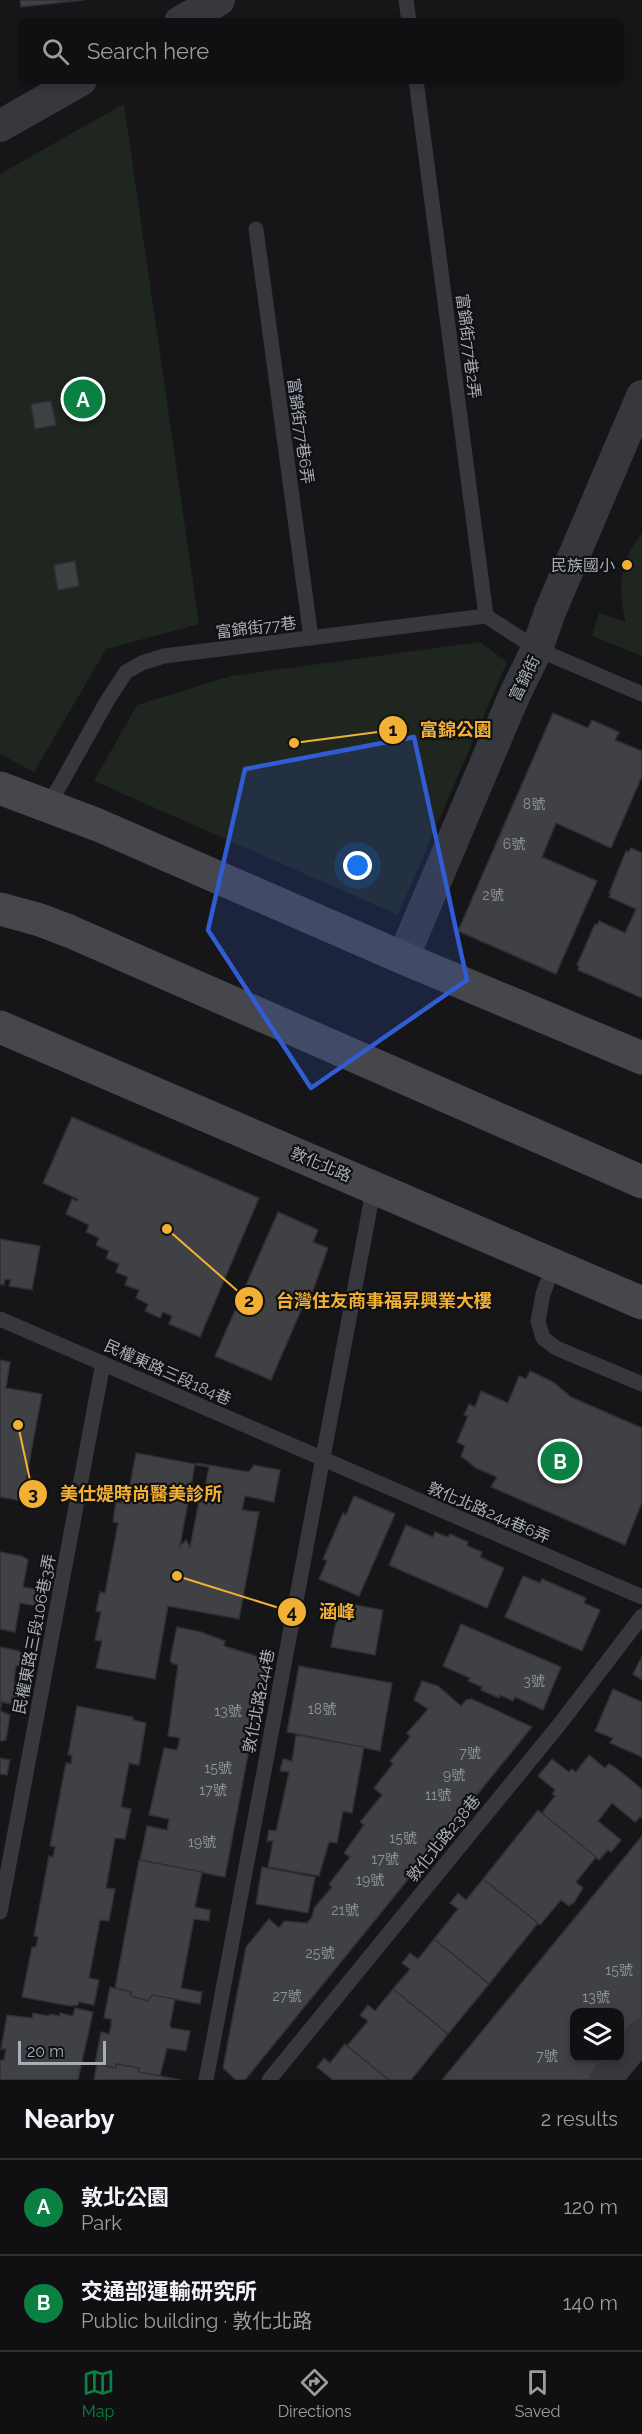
<!DOCTYPE html>
<html lang="en">
<head>
<meta charset="utf-8">
<style>
  body { margin:0; font-family:Raleway,"Noto Sans TC",sans-serif; background:#1e1e20; color:#f1f3f6 }
  .controls { position:absolute; right:18px; bottom:18px; display:grid; overflow:hidden; border-radius:12px; box-shadow:0 3px 9px #0003 }
  .controls button { width:54px; height:54px; display:grid; place-items:center; padding:0; border:0; border-bottom:2px solid #303032; background:#101012; color:#f1f3f6; font:30px sans-serif }
  .scale { position:absolute; left:18px; bottom:15px; width:88px; box-sizing:border-box; padding-left:6px; border:3px solid #a8adb8; border-top:0; font-size:16px; line-height:21px; white-space:nowrap; color:#a8adb8; -webkit-text-stroke:4px #111113; paint-order:stroke }
  .you { position:absolute; left:358px; top:866px; width:21px; height:21px; margin:-15px; border:4px solid #fff; border-radius:50%; background:#1a73e8; box-shadow:0 0 0 9px #1a73e833 }
  .badge { display:grid; place-items:center; width:39px; height:39px; border-radius:50%; background:#0b8043; color:#fff; font-size:20px; font-weight:700 }
  .pin { position:absolute; translate:-50% -50%; border:3px solid #fff; box-shadow:0 2px 6px #0006 }
  .list { margin:0; padding:0; list-style:none }
  h2 { display:flex; justify-content:space-between; align-items:center; height:78px; margin:0; padding:0 24px; font-size:26px }
  h2 small { font-size:20px; font-weight:400; color:#9c9d9f }
  .list li { display:grid; grid-template-columns:39px 1fr auto; gap:18px; align-items:center; box-sizing:border-box; height:96px; padding:0 24px; border-top:2px solid #303032 }
  .list b { display:block; font-size:22px; white-space:nowrap }
  .list p { margin:0; font-size:20px; white-space:nowrap; color:#9c9d9f }
  .list em { font-size:20px; font-style:normal; color:#9c9d9f }
  .icon { flex:none; width:33px; height:33px; fill:none; stroke:currentColor; stroke-width:2; stroke-linecap:round; stroke-linejoin:round }
  .map { position:relative; flex:none; width:642px; height:2080px; overflow:hidden }
  .search { position:absolute; background:#101012; box-shadow:0 3px 9px #0003; left:18px; right:18px; top:18px; height:66px; display:flex; align-items:center; gap:15px; box-sizing:border-box; padding:0 21px; border-radius:12px; color:#9c9d9f; font-size:22px }
  .sheet { height:270px; background:#101012 }
  nav { display:flex; justify-content:space-around; align-items:center; box-sizing:border-box; height:84px; border-top:2px solid #303032; background:#101012; font-size:16px; color:#9c9d9f }
  nav a { display:grid; justify-items:center; gap:3px }
  nav .on { color:#0b8043 }
  .map>svg:first-child { display:block }
</style>
</head>
<body>
<div class="map">
<svg width="642" height="2080" viewBox="0 0 642 2080">
  <rect width="100%" height="100%" fill="#161618"/>
  <g fill="#1e261f">
    <path d="M124,104L199,624L106,649L34,772L0,754V174Z"/>
    <path d="M642,533V656L592,636L599,613L626,622C617,589 620,560 642,533Z"/>
    <path d="M480,642L507,662L398,915L94,781L137,705L231,676Z"/>
  </g>
  <g fill="#404145" stroke="#303034" stroke-width="1.5">
    <path d="M20,0H84L21,7Z"/>
    <path d="M51,401L56,425L35,429L31,404Z"/>
    <path d="M75,561L79,586L58,590L54,565Z"/>
    <path d="M553,713L588,728L592,720L619,732L615,740L642,751V776L611,848L556,823L542,857L597,881L556,974L458,931Z"/>
    <path d="M631,848L642,853V998L578,970L579,966L577,965L595,924L597,925L599,921L625,933L636,909L609,897L611,893H609L626,851L629,852Z"/>
    <path d="M72,1117L259,1198L200,1337L169,1324L172,1316L163,1312L160,1318L145,1311L148,1304L136,1298L139,1290L125,1285L128,1277L116,1272L119,1264L106,1258L109,1251L96,1245L99,1238L86,1232L89,1225L66,1214L72,1199L77,1201L78,1199L43,1183Z"/>
    <path d="M278,1212L318,1230L313,1242L328,1248L311,1296L308,1294L271,1380L215,1356Z"/>
    <path d="M0,1239L40,1246L32,1290L9,1286L11,1280L5,1279L4,1285L0,1284Z"/>
    <path d="M0,1360L10,1362L6,1388L42,1394L22,1501L0,1497Z"/>
    <path d="M530,1371L553,1382L571,1397L642,1428V1502L625,1545L491,1487L497,1477L476,1468L461,1456L465,1446L457,1442L468,1416L464,1415L469,1404L475,1407L481,1391L508,1403L519,1376L526,1379Z"/>
    <path d="M136,1453L195,1464L180,1546L186,1540L190,1547L199,1501L202,1502L209,1467L196,1465L197,1463L249,1472L254,1465L280,1470L274,1502L245,1496L242,1510L259,1512L239,1619L168,1606L155,1679L96,1668L102,1641L95,1640L101,1612L96,1611L100,1592L105,1593L118,1523L113,1522L116,1502L121,1503L125,1485H130Z"/>
    <path d="M354,1496L395,1514L359,1596L319,1579L327,1561L323,1559L343,1513L346,1515Z"/>
    <path d="M406,1525L433,1537L435,1532L448,1537L450,1534L468,1542L467,1546L482,1552L480,1557L504,1568L487,1608L389,1565Z"/>
    <path d="M0,1552L22,1556L28,1560L23,1587L40,1590L37,1606L20,1603L15,1632L0,1629Z"/>
    <path d="M523,1576L540,1583L542,1579L586,1598L584,1603L600,1610L582,1651L505,1617Z"/>
    <path d="M340,1602L383,1610L375,1655L331,1647Z"/>
    <path d="M461,1624L561,1667L543,1710L515,1697L513,1701L500,1695L499,1698L481,1690L482,1687L468,1681L470,1678L443,1666Z"/>
    <path d="M177,1627L201,1632L225,1641L224,1646L266,1659L225,1877L140,1860L147,1826L167,1830L169,1819L149,1815L164,1748L177,1750L180,1738L168,1736L178,1665L172,1663L170,1660Z"/>
    <path d="M0,1647L19,1651L22,1654L20,1665L16,1666L14,1682L24,1684L22,1698L12,1697L11,1704L2,1702L0,1710Z"/>
    <path d="M642,1656V1680L633,1674Z"/>
    <path d="M299,1666L392,1683L380,1751L287,1732Z"/>
    <path d="M422,1681L438,1686L461,1706L466,1700L472,1699L532,1727L245,2080H236L223,2068L246,1947L269,1919L279,1928L284,1921L307,1923L312,1917L314,1908L332,1887L329,1884L350,1857L344,1853L364,1825L360,1822L382,1795L374,1788L393,1764L390,1761L410,1737L407,1733L428,1709L414,1700Z"/>
    <path d="M613,1689L642,1702V1757L610,1743L613,1738L595,1731Z"/>
    <path d="M77,1706L133,1717V1720L146,1723L139,1765L129,1763L121,1807L131,1809L125,1839L115,1838L106,1888L115,1889L109,1921L100,1920L89,1978L99,1980L94,2005L79,2002L78,2005L70,2006L22,1997L32,1947H36L38,1937L34,1936L49,1856L53,1857L55,1847L50,1846L66,1763L71,1764L72,1755H68Z"/>
    <path d="M0,1711L10,1715L6,1740L2,1741H0Z"/>
    <path d="M296,1735L364,1747L352,1813L343,1811L337,1843L329,1842L319,1876L268,1867L273,1841H267L269,1830L276,1831L289,1772L280,1771L283,1759L292,1761Z"/>
    <path d="M589,1755L605,1768L609,1764L616,1768L642,1789V1818L640,1817L635,1822L612,1803L598,1821L621,1840L611,1852L608,1850L599,1860L542,1813L555,1796L552,1794L555,1790L538,1776L552,1759L569,1772L572,1769L576,1772Z"/>
    <path d="M0,1758L10,1760L7,1775L0,1774Z"/>
    <path d="M538,1810L596,1857L576,1882L583,1888L573,1904L572,1903L569,1906L561,1900L540,1925L483,1879Z"/>
    <path d="M642,1836V2020L620,2048V2012H574V2058H612L594,2080H442Z"/>
    <path d="M139,1860L202,1872L195,1907L210,1910L209,1921L194,1919L181,1988L202,1992L200,2004L152,1995L148,2001L130,1996L131,1992L115,1988Z"/>
    <path d="M262,1867L315,1877L308,1913L256,1904Z"/>
    <path d="M483,1879L538,1923L489,1984L434,1939L458,1909L450,1903L458,1893L466,1900Z"/>
    <path d="M434,1939L489,1984L448,2034L393,1989L410,1969L402,1963L410,1953L418,1959Z"/>
    <path d="M110,1987L131,1992L130,1996L148,2001L152,1995L175,1999L170,2025L171,2028L190,2031L186,2051L167,2048L160,2076L138,2072L139,2068L116,2064V2068L95,2064L101,2032L109,2034L111,2027V2019L104,2018Z"/>
    <path d="M393,1989L448,2034L411,2080H389L347,2046L368,2021L360,2015L368,2005L375,2011Z"/>
    <path d="M75,2008L93,2012L78,2080H0V2060H4L6,2049H1L7,2015L32,2018L33,2013L49,2016L50,2014L60,2016V2013L73,2016Z"/>
    <path d="M345,2044L347,2046L389,2080H333L317,2067L324,2058L330,2063Z"/>
    <path d="M97,2064L116,2068V2064L139,2068L138,2072L181,2080H94Z"/>
  </g>
  <g fill="none" stroke-linecap="round" stroke-linejoin="round">
    <g stroke="#37383d" stroke-width="15">
      <path d="M406,0L409,22"/>
      <path d="M416,80L486,616"/>
      <path d="M256,229L311,638"/>
      <path d="M49,805L107,701L126,672L142,663L164,656L486,616L537,649L642,694"/>
      <path d="M554,1265L543,1294L538,1321L543,1338L556,1348L642,1384"/>
      <path d="M0,1319L642,1597"/>
      <path d="M0,1912L103,1363"/>
      <path d="M206,2080L374,1186"/>
      <path d="M269,2080L559,1725L642,1616"/>
    </g>
    <g stroke="#37383d" stroke-width="32">
      <path d="M180,22L219,0"/>
      <path d="M0,126L81,80"/>
      <path d="M403,958L514,696L537,649L550,612L642,396"/>
      <path d="M605,2080L642,2035"/>
    </g>
    <g stroke="#45474d" stroke-width="33">
      <path d="M0,788L98,825L403,958L642,1058"/>
      <path d="M0,909L40,920L69,931L642,1182"/>
      <path d="M0,1027L642,1303"/>
    </g>
  </g>
  <path fill="#325cd3" fill-opacity="0.2" stroke="#325cd3" stroke-width="4.5" stroke-linejoin="round" d="M414,737L467,980L311,1088L208,930L245,769Z"/>
  <circle fill="#f2b134" stroke="#111113" stroke-width="2" cx="627" cy="565" r="6"/>
  <g text-anchor="middle" stroke-width="4.5" stroke-linejoin="round" paint-order="stroke">
    <g font-size="14" fill="#8e929b">
      <text x="534" y="809">8號</text>
      <text x="514" y="849">6號</text>
      <text x="493" y="900">2號</text>
      <text x="534" y="1686">3號</text>
      <text x="322" y="1714">18號</text>
      <text x="228" y="1716">13號</text>
      <text x="470" y="1758">7號</text>
      <text x="218" y="1773">15號</text>
      <text x="454" y="1780">9號</text>
      <text x="213" y="1795">17號</text>
      <text x="438" y="1800">11號</text>
      <text x="403" y="1843">15號</text>
      <text x="202" y="1847">19號</text>
      <text x="385" y="1864">17號</text>
      <text x="370" y="1885">19號</text>
      <text x="345" y="1915">21號</text>
      <text x="320" y="1958">25號</text>
      <text x="619" y="1975">15號</text>
      <text x="287" y="2001">27號</text>
      <text x="596" y="2002">13號</text>
      <text x="547" y="2061">7號</text>
    </g>
    <g font-size="16" fill="#a8adb8" stroke="#111113">
      <text transform="translate(469 346) rotate(83)" y="6">富錦街77巷2弄</text>
      <text transform="translate(301 431) rotate(82)" y="6">富錦街77巷6弄</text>
      <text transform="translate(256 627) rotate(-7)" y="6">富錦街77巷</text>
      <text transform="translate(524 678) rotate(-64)" y="6">富錦街</text>
      <text transform="translate(321 1164) rotate(23)" y="6">敦化北路</text>
      <text transform="translate(168 1372) rotate(24)" y="6">民權東路三段184巷</text>
      <text transform="translate(489 1512) rotate(23)" y="6">敦化北路244巷6弄</text>
      <text transform="translate(34 1634) rotate(-79)" y="6">民權東路三段106巷3弄</text>
      <text transform="translate(258 1701) rotate(-79)" y="6">敦化北路244巷</text>
      <text transform="translate(443 1838) rotate(-51)" y="6">敦化北路238巷</text>
    </g>
    <g font-size="16" fill="#a8adb8" stroke="#111113" text-anchor="end">
      <text x="615" y="571">民族國小</text>
    </g>
  </g>
  <path fill="none" stroke="#f2b134" stroke-width="2" d="M294 743L393 730M167 1229L249 1301M18 1425L33 1494M177 1576L292 1612"/>
  <g fill="#f2b134" stroke="#111113" stroke-width="2">
    <circle cx="294" cy="743" r="6"/>
    <circle cx="167" cy="1229" r="6"/>
    <circle cx="18" cy="1425" r="6"/>
    <circle cx="177" cy="1576" r="6"/>
    <circle cx="393" cy="730" r="15"/>
    <circle cx="249" cy="1301" r="15"/>
    <circle cx="33" cy="1494" r="15"/>
    <circle cx="292" cy="1612" r="15"/>
  </g>
  <g font-size="18" text-anchor="middle" font-weight="bold" fill="#111">
    <text x="393" y="736">1</text>
    <text x="249" y="1307">2</text>
    <text x="33" y="1500">3</text>
    <text x="292" y="1618">4</text>
  </g>
  <g font-size="18" text-anchor="middle" font-weight="bold" fill="#f2b134" stroke="#111113" stroke-width="4.5" stroke-linejoin="round" paint-order="stroke">
    <text x="456" y="736">富錦公園</text>
    <text x="384" y="1307">台灣住友商事福昇興業大樓</text>
    <text x="141" y="1500">美仕媞時尚醫美診所</text>
    <text x="337" y="1618">涵峰</text>
  </g>
</svg>
<div class="controls">
<button><svg class="icon" aria-label="layers" viewBox="0 0 24 24"><path d="M12 4l9 5-9 5-9-5zM3 14l9 5 9-5"/></svg></button>
</div>
<div class="scale">20 m</div>
<div class="you"></div>
<div class="pin badge" style="left:83px;top:399px">A</div>
<div class="pin badge" style="left:560px;top:1461px">B</div>
<div class="search"><svg class="icon" aria-label="search" viewBox="0 0 24 24"><circle cx="10" cy="10" r="6"/><path d="M15 15l6 6"/></svg>Search here</div>
</div>
<section class="sheet">
<h2>Nearby<small>2 results</small></h2>
<ul class="list">
<li><span class="badge">A</span><div><b>敦北公園</b><p>Park</p></div><em>120 m</em></li>
<li><span class="badge">B</span><div><b>交通部運輸研究所</b><p>Public building · 敦化北路</p></div><em>140 m</em></li>
</ul>
</section>
<nav>
<a class="on"><svg class="icon" aria-label="map" viewBox="0 0 24 24"><path d="M3 6l6-2 6 2 6-2v14l-6 2-6-2-6 2zM9 4v14M15 6v14"/></svg>Map</a>
<a><svg class="icon" aria-label="directions" viewBox="0 0 24 24"><path d="M12 3l9 9-9 9-9-9zM9 14v-3h6M13 9l2 2-2 2"/></svg>Directions</a>
<a><svg class="icon" aria-label="saved" viewBox="0 0 24 24"><path d="M7 4h10v16l-5-4-5 4z"/></svg>Saved</a>
</nav>
</body>
</html>
